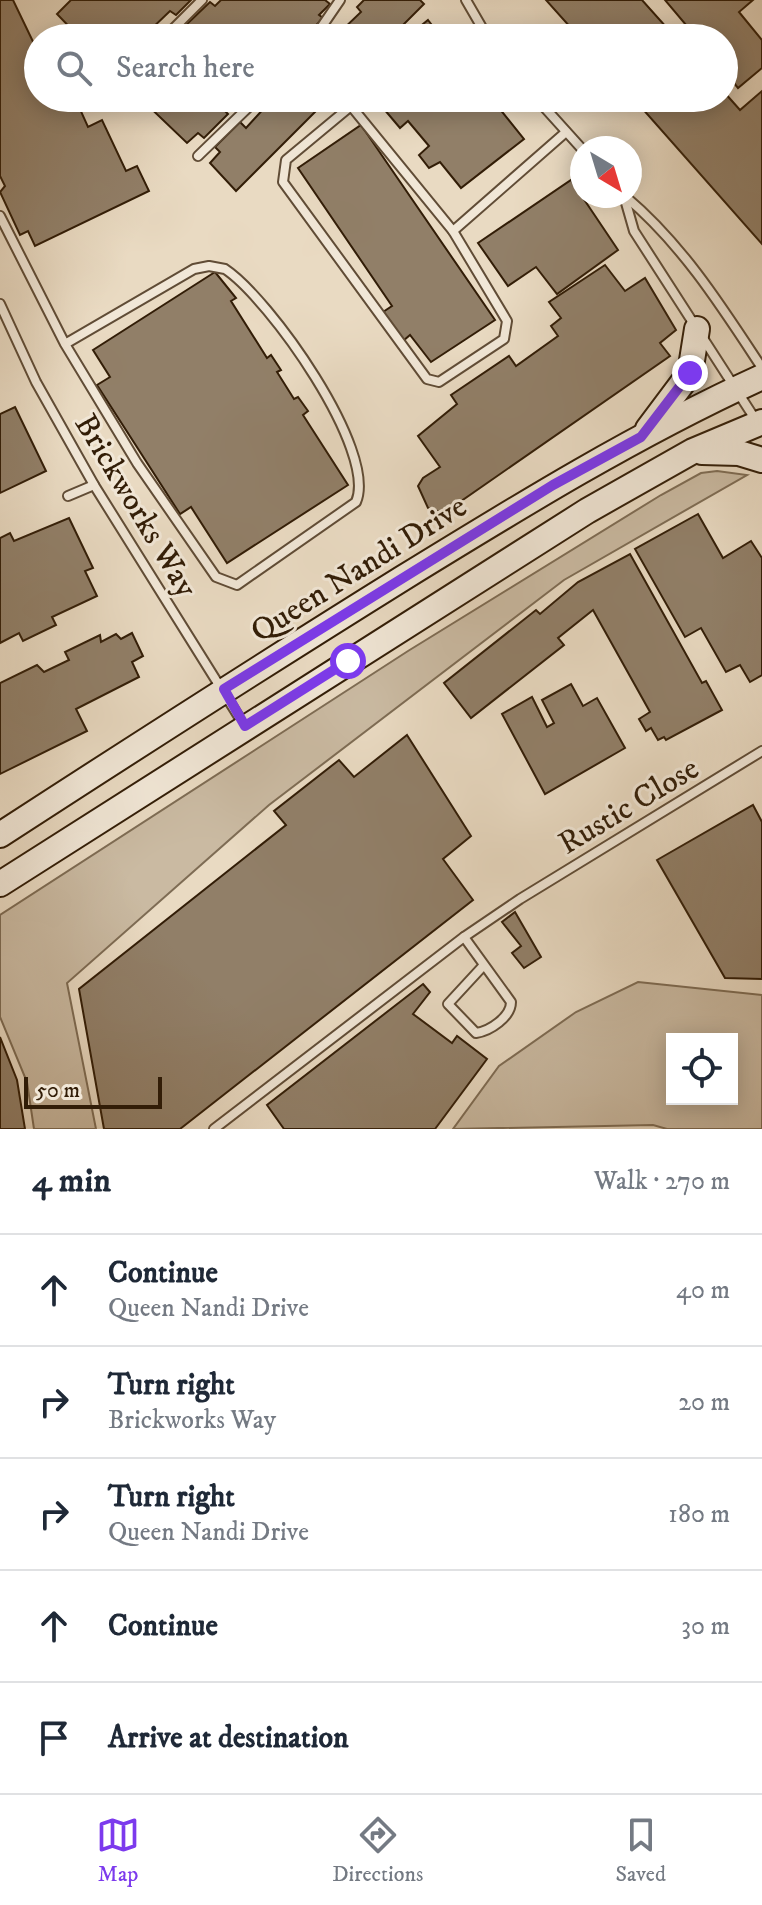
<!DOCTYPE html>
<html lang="en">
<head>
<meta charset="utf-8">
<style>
  body { margin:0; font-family:"IM FELL DW Pica",serif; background:#f2f2f3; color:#1f2937 }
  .controls { position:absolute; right:24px; bottom:24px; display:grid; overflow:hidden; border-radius:0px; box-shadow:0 4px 20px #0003 }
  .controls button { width:72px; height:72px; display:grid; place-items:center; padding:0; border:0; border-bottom:2px solid #e0e1e3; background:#fff; color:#1f2937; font:40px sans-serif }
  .compass { position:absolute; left:570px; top:136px; width:72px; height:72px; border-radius:50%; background:#fff; box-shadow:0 4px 20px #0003; rotate:142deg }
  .scale { position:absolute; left:24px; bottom:20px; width:138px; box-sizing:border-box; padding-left:8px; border:4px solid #321d07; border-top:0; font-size:22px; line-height:28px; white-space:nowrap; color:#321d07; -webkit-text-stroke:6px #f1e7d7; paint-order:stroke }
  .stop { position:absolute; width:24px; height:24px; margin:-18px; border:6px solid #7c3aed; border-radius:50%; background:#fff }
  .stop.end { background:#7c3aed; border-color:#fff; box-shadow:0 2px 8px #0008 }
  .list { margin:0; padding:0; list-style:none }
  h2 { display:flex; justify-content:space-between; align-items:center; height:104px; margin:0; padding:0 32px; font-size:34px }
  h2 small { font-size:26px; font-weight:400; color:#747a83 }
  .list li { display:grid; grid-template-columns:52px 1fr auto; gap:24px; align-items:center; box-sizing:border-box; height:112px; padding:0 32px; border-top:2px solid #e0e1e3 }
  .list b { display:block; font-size:30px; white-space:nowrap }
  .list p { margin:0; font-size:26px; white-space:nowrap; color:#747a83 }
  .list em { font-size:26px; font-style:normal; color:#747a83 }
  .icon { flex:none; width:44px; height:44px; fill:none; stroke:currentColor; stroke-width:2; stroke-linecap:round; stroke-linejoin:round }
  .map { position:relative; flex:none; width:762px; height:1129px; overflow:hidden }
  .search { position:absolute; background:#fff; box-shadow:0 4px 20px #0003; left:24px; right:24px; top:24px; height:88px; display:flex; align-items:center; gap:20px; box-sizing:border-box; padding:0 28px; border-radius:44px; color:#747a83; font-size:30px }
  .sheet { height:664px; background:#fff }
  nav { display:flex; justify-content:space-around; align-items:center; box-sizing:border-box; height:112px; border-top:2px solid #e0e1e3; background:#fff; font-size:22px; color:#747a83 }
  nav a { display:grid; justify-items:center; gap:4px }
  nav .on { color:#7c3aed }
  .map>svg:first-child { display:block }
</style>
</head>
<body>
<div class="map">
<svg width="762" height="1129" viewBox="0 0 762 1129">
  <rect width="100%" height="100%" fill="#e9dac2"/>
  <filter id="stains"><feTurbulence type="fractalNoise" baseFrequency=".0025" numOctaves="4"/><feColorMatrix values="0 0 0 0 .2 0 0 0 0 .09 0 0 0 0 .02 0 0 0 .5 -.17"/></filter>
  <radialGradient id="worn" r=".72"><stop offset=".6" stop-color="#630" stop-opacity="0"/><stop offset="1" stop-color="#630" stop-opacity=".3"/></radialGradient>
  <g fill="#cabaa2" stroke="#7e6c54" stroke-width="2" fill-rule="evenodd">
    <path d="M717,471L747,475L564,580L269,805L67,983L96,1129H34L27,1082L0,1017V915L408,651L661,495L701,473Z"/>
    <path d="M638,982L762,995V1129H667L653,1125L453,1129L499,1066L576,1012ZM672,1039H732V1099H672Z"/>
  </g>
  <g fill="#917f68" stroke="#321d07" stroke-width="2">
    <path d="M0,0H13L38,52V98H60L63,104L75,98L88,127L102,120L126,171L137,166L149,191L35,246L28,231L20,235L0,192L5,186L0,176Z"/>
    <path d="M71,0H191L176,15L170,11L147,33L152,38H80L57,14Z"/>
    <path d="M221,0H325L330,4L319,15L323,18L304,38H183L191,30L186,25L210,2L215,6Z"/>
    <path d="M364,0H420L424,4L390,38H340L337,35L361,12L357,7Z"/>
    <path d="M546,0H642L676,38H580Z"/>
    <path d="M665,0H753L739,12L762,40V68L738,88L724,71V38H697Z"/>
    <path d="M428,20L442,38H406Z"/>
    <path d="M762,91V244L633,98H724V92L740,110Z"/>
    <path d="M140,98H234L223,109L228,114L204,138L198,133L187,143Z"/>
    <path d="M265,98H329L236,191L210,163L220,152L215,147L240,122L246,128L267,105Z"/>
    <path d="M382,98H491L524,139L461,188L440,162L429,168L419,155L429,146L408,121L400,128L378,102Z"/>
    <path d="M361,125L495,320L431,362L410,335L403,341L383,312L392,306L298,168Z"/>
    <path d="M571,180L618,250L557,294L536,267L508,286L478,243Z"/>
    <path d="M605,265L625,291L645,278L676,330L660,343L670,356L444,513L428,508L418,486L423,478L440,467L418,436L457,404L451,395L509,356L516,366L558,336L551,326L561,318L549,302Z"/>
    <path d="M215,272L236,298L231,301L267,358L271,355L281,370L277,372L294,399L298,397L308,411L303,415L348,485L227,563L191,507L180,514L97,385L110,377L93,350Z"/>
    <path d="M15,407L46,471L0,493V414Z"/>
    <path d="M698,514L723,558L751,541L762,558V675L750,682L740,665L726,672L701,628L685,637L635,549Z"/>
    <path d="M69,518L93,568L85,571L97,596L52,617L56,625L23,641L19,633L0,643V538L10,533L14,541Z"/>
    <path d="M630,554L702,683L706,681L722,710L666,740L664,737L658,740L651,728L646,731L639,719L650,712L593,610L558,638L564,645L471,718L444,683L536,610L540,614L578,582Z"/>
    <path d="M132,633L143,656L132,662L139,677L76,709L87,731L0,774V683L37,665L44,672L69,660L65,652L100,635L101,642L116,634L121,639Z"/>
    <path d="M571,684L583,706L597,698L625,748L545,794L502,714L532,697L547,727L554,723L542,700Z"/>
    <path d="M407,735L471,836L443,859L473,900L180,1129H104L79,989L286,825L274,811L339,760L354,777Z"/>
    <path d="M753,805L762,822V979L725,978L657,860Z"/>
    <path d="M515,912L541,957L524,968L512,953L521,946L502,922Z"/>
    <path d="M423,984L430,992L413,1014L452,1043L457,1036L487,1059L435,1129H284L267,1105Z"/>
    <path d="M0,1037L17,1080L25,1129H0Z"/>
  </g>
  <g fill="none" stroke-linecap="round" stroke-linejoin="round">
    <defs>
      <g id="lane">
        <path d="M466,0L488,38"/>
        <path d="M164,38L202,0"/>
        <path d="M314,38L340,0"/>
        <path d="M344,98L351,106L453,231L507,321L504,339L439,382L427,379L283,182L286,160L351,106"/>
        <path d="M536,98L582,149"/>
        <path d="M198,156L258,98"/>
        <path d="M624,196L634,231L757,422"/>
        <path d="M626,197C682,244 722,307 762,368"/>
        <path d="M0,216L65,344L137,463L216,577L237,585L356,502C378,451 269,298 225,269L209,266L194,269L65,344"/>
        <path d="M453,231L566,132"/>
        <path d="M0,304L36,382L94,485L244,725"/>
        <path d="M68,496L94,485"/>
        <path d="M464,937L511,1002C511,1017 490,1031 476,1033L448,1004L484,965"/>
        <path d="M214,1129L464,937L520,899L762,751"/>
      </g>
      <g id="secondary">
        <path d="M648,429L690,373L697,329"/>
        <path d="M702,452L739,453L762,460"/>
        <path d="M0,835C134,748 268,662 403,578C520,506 637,434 762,377"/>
        <path d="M0,884L587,511L693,451L762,422"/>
      </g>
    </defs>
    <use href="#lane" stroke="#604c36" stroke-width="12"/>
    <use href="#secondary" stroke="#321d07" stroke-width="28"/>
    <use href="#lane" stroke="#f1e7d7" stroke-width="8"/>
    <use href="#secondary" stroke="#f1e7d7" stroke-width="24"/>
  </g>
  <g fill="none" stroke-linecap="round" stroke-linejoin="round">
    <path stroke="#7c3aed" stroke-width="10" d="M348,661L245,726L224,689L553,485L641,437L690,373"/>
  </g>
  <g text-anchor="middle" stroke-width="6" stroke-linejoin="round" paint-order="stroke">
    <g font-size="32" fill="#321d07" stroke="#f1e7d7">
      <text transform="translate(137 505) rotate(59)" y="11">Brickworks Way</text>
      <text transform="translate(358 568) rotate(-32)" y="11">Queen Nandi Drive</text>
      <text transform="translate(628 805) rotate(-31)" y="11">Rustic Close</text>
    </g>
  </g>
  <rect width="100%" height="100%" filter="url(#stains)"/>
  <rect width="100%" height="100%" fill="url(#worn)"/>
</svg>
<div class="controls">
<button><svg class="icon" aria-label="locate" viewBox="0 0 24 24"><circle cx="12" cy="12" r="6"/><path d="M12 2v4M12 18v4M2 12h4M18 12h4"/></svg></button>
</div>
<svg class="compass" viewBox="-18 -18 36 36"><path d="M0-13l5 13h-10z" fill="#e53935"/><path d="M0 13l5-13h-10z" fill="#747a83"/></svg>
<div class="scale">50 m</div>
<div class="stop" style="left:348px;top:661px"></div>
<div class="stop end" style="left:690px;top:373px"></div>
<div class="search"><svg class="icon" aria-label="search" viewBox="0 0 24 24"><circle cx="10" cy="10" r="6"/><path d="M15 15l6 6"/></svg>Search here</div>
</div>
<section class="sheet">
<h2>4 min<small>Walk · 270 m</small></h2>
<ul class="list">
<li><svg class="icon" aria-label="ahead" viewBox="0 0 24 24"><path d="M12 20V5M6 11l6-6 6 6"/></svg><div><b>Continue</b><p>Queen Nandi Drive</p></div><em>40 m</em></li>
<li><svg class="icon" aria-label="right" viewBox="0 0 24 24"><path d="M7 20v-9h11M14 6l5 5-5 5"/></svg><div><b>Turn right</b><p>Brickworks Way</p></div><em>20 m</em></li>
<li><svg class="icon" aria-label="right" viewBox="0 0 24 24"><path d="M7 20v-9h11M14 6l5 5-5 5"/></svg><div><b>Turn right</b><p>Queen Nandi Drive</p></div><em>180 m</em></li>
<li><svg class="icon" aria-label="ahead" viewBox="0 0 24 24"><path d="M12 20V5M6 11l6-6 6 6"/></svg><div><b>Continue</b></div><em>30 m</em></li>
<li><svg class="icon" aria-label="arrive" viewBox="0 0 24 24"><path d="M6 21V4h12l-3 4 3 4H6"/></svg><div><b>Arrive at destination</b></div></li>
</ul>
</section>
<nav>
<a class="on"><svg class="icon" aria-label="map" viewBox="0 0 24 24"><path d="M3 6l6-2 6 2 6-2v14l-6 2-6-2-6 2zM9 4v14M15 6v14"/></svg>Map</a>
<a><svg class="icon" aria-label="directions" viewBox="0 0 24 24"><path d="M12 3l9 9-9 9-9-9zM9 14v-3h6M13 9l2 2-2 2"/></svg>Directions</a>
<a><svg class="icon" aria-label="saved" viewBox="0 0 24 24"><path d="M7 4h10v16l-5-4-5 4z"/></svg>Saved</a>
</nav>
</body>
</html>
